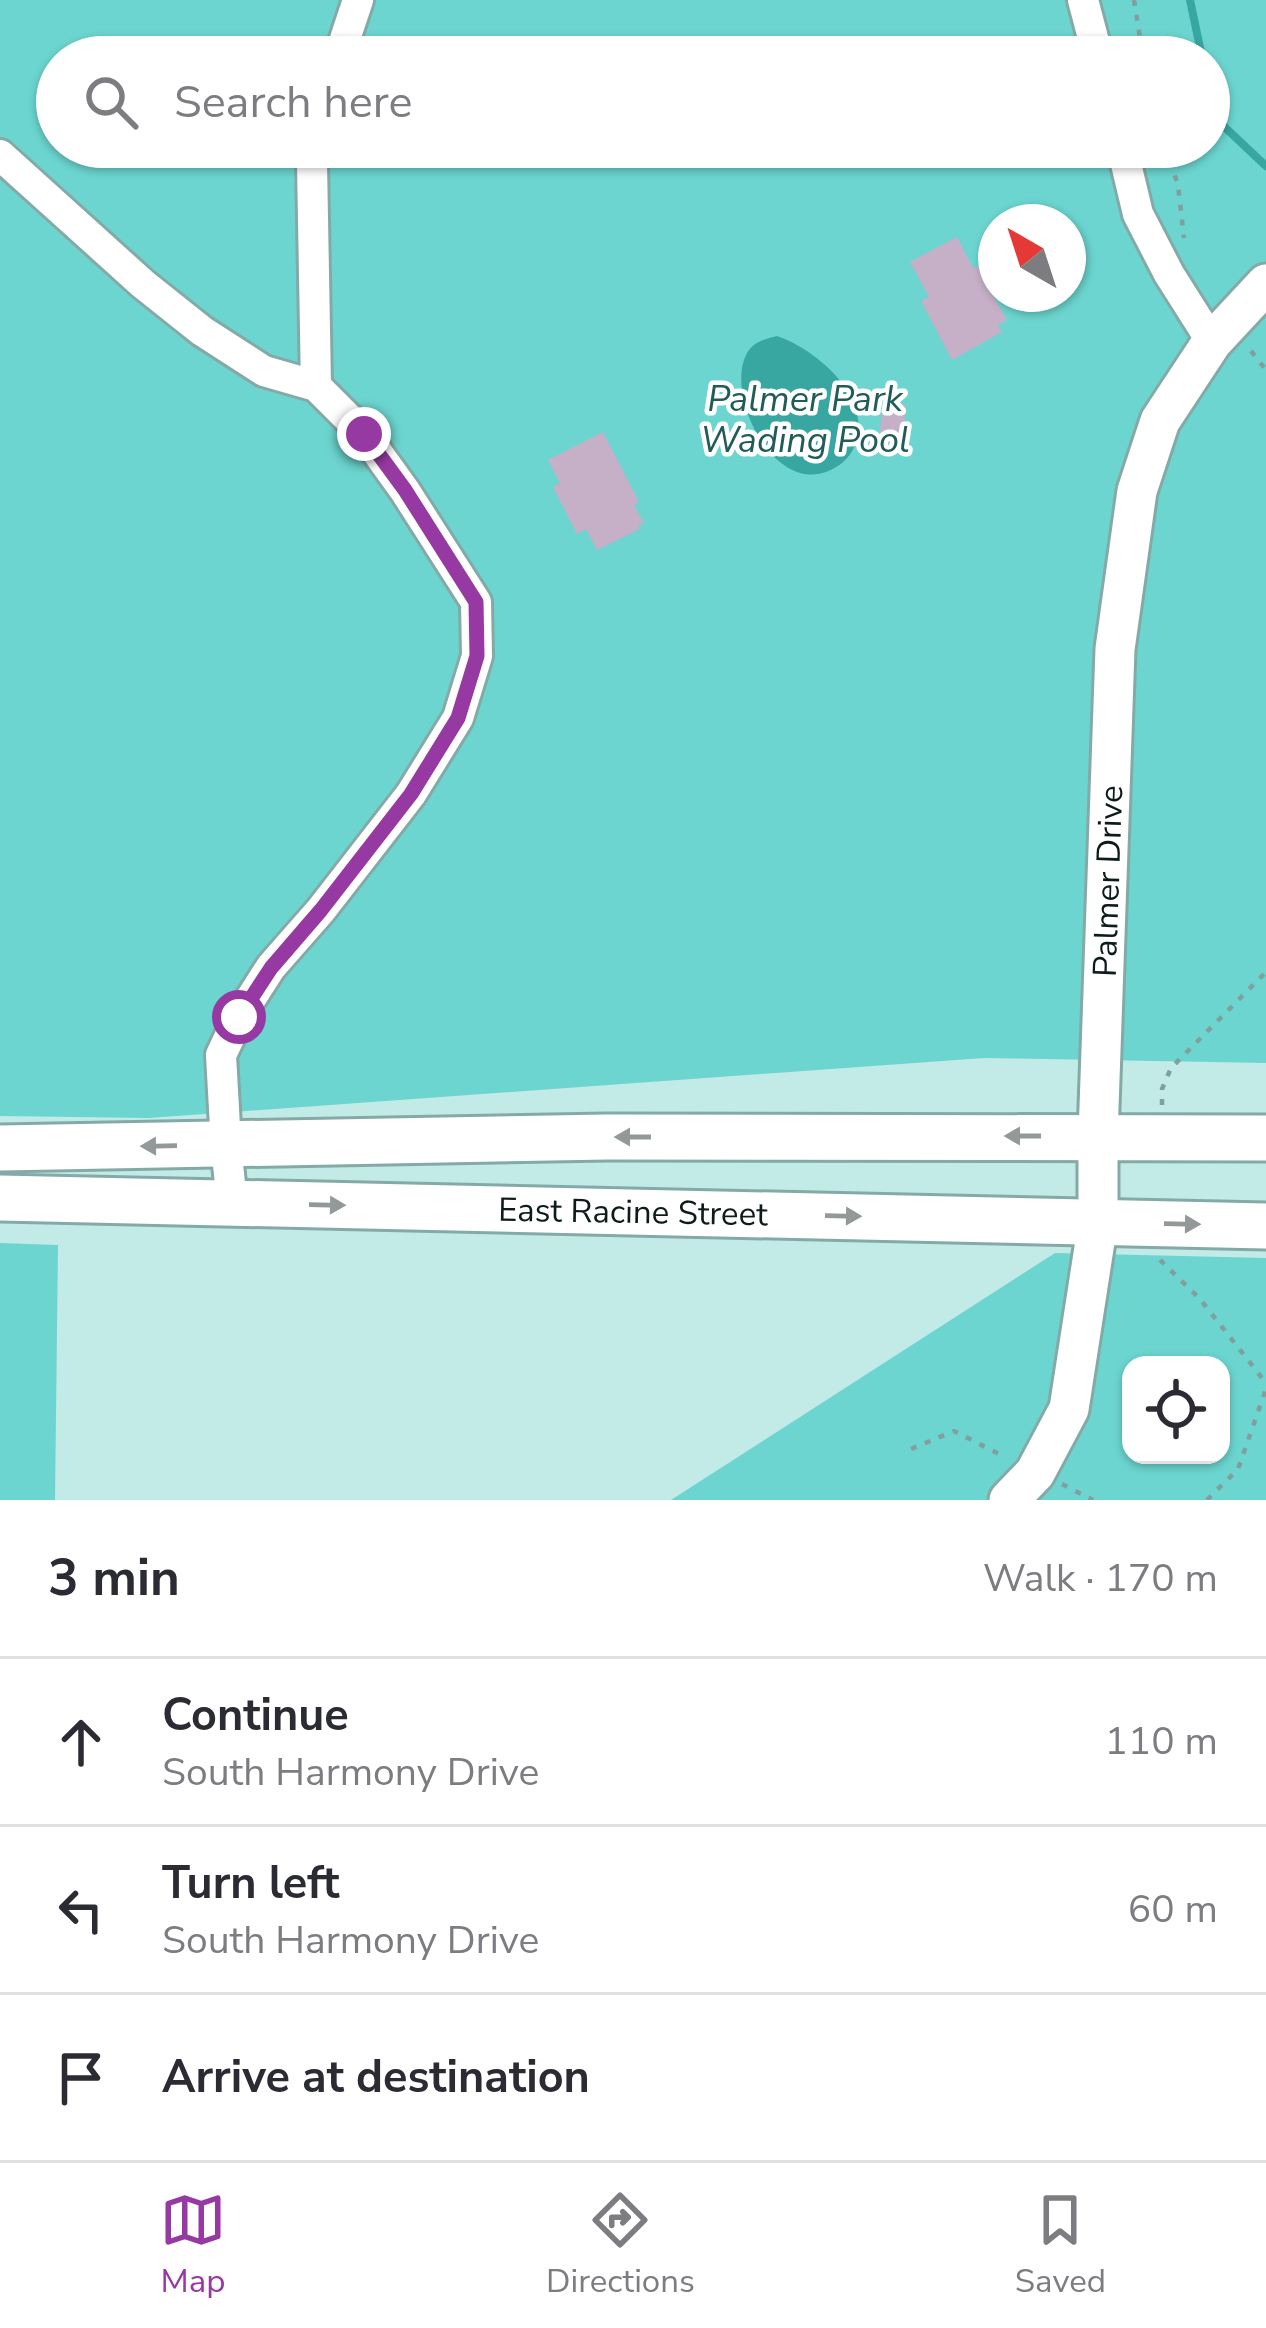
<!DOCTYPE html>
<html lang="en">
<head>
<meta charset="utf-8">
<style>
  body { margin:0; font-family:"Nunito Sans",sans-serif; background:#f2f2f3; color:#2b2b33 }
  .controls { position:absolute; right:36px; bottom:36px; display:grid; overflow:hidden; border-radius:24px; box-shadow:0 3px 9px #0004 }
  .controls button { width:108px; height:108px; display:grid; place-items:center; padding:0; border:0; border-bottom:3px solid #e1e1e2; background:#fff; color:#2b2b33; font:60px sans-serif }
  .compass { position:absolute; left:978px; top:204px; width:108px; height:108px; border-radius:50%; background:#fff; box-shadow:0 3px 9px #0004; rotate:321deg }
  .stop { position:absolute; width:36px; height:36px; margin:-27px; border:9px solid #9739a2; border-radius:50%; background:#fff }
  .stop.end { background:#9739a2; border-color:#fff; box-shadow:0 3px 12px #0008 }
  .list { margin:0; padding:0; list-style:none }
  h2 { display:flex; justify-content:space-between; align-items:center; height:156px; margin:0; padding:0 48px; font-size:51px }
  h2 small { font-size:39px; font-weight:400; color:#7c7c81 }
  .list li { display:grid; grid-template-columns:78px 1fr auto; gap:36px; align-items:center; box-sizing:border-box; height:168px; padding:0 48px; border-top:3px solid #e1e1e2 }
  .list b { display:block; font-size:45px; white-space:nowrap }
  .list p { margin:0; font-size:39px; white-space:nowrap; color:#7c7c81 }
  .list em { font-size:39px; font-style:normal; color:#7c7c81 }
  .icon { flex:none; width:66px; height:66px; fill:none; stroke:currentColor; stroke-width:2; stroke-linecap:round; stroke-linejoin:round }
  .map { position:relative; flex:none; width:1266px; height:1500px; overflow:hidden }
  .search { position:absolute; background:#fff; box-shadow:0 3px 9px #0004; left:36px; right:36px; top:36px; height:132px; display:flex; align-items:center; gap:30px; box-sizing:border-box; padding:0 42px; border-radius:66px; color:#7c7c81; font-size:45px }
  .sheet { height:660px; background:#fff }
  nav { display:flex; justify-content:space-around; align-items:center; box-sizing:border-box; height:168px; border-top:3px solid #e1e1e2; background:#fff; font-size:33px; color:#7c7c81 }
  nav a { display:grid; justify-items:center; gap:6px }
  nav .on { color:#9739a2 }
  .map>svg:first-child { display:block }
</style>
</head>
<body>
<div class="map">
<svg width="1266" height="1500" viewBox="0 0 1266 1500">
  <rect width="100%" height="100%" fill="#c2eae7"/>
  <g fill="#6cd5cf" fill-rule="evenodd">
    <path d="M0,0H1266V1063L984,1058L149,1118L0,1116ZM57,57H1209V147H57ZM996,222H1068V294H996Z"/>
    <path d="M0,1243L58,1245L55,1500H0Z"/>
    <path d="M1055,1253L1266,1258V1500H671ZM1131,1365H1221V1455H1131Z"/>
  </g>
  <path fill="#38a6a1" d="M777,336C815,349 869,394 857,439C853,455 842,466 826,472C772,491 726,396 746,355C752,342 765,339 777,336Z"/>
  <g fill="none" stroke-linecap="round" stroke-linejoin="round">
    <g stroke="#38a6a1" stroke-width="8">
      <path d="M1190,0L1202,57"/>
      <path d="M1209,88L1216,119L1266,166"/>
    </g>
  </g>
  <g fill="#c6b0c8">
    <path d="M957,237L973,268L977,266L1007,320L998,325L1002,332L952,360L921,301L929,297L910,262Z"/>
    <path d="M883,403L906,405L903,443L879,441Z"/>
    <path d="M603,432L639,502L634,505L644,523L638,526L640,529L597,550L586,529L577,534L553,487L560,483L548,460Z"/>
  </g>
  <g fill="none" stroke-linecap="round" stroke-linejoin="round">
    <defs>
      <g id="minor">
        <path d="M1083,0L1098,57"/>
        <path d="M339,57L358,0"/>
        <path d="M1122,147L1138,214L1169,274L1212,342"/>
        <path d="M0,155L143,284L202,331L264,371L316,386L364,434L405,491L476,602L477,656L458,718L411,794L321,910L271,967L239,1017L221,1055L226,1145L232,1203"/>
        <path d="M316,386L312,163L317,147"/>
      </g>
      <path id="tertiary" d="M1009,1500L1035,1473L1069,1409L1098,1222V1136L1115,649L1137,491L1160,421L1212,342L1266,284"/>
      <g id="secondary">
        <path d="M0,1148L607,1137L1266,1138"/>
        <path d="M0,1198L1266,1226"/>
      </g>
    </defs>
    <use href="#minor" stroke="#84aaa7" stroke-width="36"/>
    <use href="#tertiary" stroke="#84aaa7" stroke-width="45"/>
    <use href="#secondary" stroke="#84aaa7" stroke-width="51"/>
    <g stroke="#81a09d" stroke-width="4.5" stroke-dasharray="6 9" stroke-linecap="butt">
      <path d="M1134,0L1143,57"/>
      <path d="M1165,147L1178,185L1184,238"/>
      <path d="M1251,351L1266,370"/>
      <path d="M1162,1105V1089L1171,1068L1266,972"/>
      <path d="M1160,1260L1200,1299L1266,1383"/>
      <path d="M911,1449L954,1431L1003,1456"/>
      <path d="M1062,1484L1093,1500"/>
      <path d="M1207,1500L1238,1469L1266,1389"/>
    </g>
    <use href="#minor" stroke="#fff" stroke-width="30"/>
    <use href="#tertiary" stroke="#fff" stroke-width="39"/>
    <use href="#secondary" stroke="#fff" stroke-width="45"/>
  </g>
  <defs><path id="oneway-solid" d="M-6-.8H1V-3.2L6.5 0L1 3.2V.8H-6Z" transform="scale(3)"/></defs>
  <g fill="#929998">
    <use href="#oneway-solid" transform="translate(1023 1136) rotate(180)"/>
    <use href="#oneway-solid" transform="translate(633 1137) rotate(180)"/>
    <use href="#oneway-solid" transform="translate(159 1146) rotate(179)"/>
    <use href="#oneway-solid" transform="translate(327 1205) rotate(1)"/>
    <use href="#oneway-solid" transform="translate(843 1216) rotate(1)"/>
    <use href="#oneway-solid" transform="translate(1182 1224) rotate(1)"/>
  </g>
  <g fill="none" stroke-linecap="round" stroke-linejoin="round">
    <path stroke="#9739a2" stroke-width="15" d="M239,1017L271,968L321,910L411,794L458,718L477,656L476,602L405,490L364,434"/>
  </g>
  <g text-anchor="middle" stroke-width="9" stroke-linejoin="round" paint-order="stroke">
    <g font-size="33" fill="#0d1c1b" stroke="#fff">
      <text transform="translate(1107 881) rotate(-88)" y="12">Palmer Drive</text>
      <text transform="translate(633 1211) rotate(1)" y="12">East Racine Street</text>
    </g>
    <g font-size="36" font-style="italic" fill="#215c59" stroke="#fff">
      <text x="805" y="411">Palmer Park<tspan x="805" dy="41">Wading Pool</tspan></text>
    </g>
  </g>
</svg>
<div class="controls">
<button><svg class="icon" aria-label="locate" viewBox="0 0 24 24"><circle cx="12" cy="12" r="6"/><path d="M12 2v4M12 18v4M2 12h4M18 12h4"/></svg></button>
</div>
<svg class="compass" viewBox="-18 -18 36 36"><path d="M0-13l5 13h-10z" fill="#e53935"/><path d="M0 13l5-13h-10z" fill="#7c7c81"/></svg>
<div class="stop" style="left:239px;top:1017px"></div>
<div class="stop end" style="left:364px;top:434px"></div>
<div class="search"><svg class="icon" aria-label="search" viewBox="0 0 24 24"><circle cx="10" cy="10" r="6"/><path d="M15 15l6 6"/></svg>Search here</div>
</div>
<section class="sheet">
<h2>3 min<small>Walk · 170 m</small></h2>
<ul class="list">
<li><svg class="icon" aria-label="ahead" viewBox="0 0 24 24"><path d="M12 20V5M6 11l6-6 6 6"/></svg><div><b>Continue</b><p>South Harmony Drive</p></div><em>110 m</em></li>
<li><svg class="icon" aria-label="left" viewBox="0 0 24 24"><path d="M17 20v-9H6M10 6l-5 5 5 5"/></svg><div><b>Turn left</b><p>South Harmony Drive</p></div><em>60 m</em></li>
<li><svg class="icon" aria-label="arrive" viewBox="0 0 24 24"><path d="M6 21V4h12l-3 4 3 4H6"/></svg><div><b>Arrive at destination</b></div></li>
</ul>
</section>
<nav>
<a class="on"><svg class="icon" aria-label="map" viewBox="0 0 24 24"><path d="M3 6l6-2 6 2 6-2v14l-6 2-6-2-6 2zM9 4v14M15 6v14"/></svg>Map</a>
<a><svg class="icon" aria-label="directions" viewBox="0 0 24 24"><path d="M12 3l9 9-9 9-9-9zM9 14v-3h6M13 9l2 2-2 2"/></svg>Directions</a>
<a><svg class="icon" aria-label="saved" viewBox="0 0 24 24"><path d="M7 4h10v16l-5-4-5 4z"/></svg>Saved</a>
</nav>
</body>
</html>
